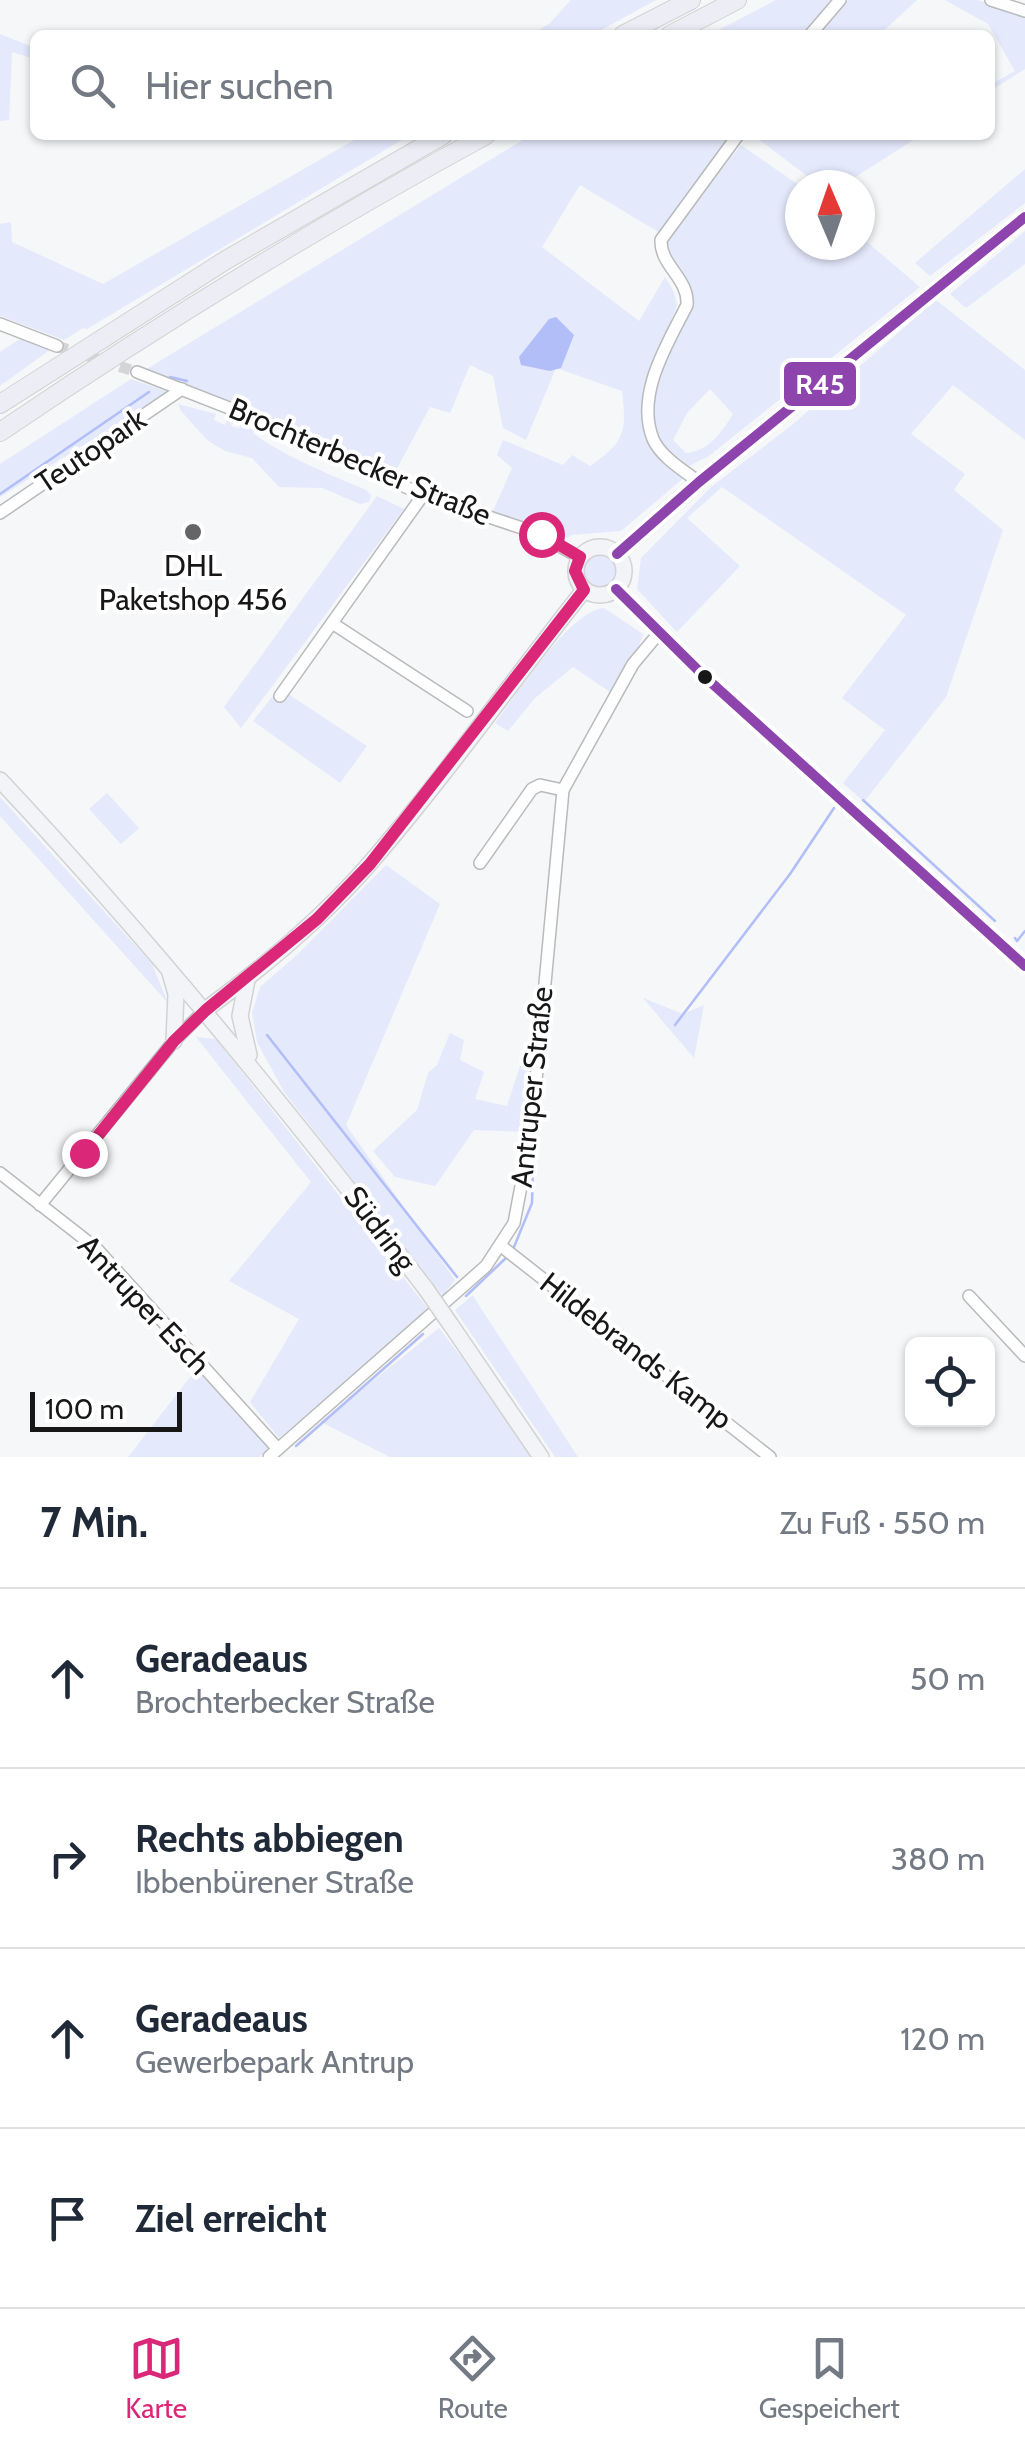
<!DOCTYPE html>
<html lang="de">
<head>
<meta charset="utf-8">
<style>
  body { margin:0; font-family:Cabin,sans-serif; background:#f6f6f7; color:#1f2937 }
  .controls { position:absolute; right:30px; bottom:30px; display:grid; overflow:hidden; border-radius:15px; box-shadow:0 2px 8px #0004 }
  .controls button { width:90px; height:90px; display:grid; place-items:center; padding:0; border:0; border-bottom:2px solid #e0e1e3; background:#fff; color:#1f2937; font:50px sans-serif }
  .compass { position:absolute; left:785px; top:170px; width:90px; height:90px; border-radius:50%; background:#fff; box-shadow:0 2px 8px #0004; rotate:358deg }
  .scale { position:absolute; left:30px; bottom:25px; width:152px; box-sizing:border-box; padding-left:10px; border:5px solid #171718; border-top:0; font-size:28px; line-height:35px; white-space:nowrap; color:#171718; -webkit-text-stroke:8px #fff; paint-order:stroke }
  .stop { position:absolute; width:30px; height:30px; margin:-22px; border:8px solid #db2777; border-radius:50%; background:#fff }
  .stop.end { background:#db2777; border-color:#fff; box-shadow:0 2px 10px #0008 }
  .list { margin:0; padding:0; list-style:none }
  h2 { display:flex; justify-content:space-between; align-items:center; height:130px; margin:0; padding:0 40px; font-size:42px }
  h2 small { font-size:32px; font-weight:400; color:#747a83 }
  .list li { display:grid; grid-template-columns:65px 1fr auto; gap:30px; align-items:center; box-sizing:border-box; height:180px; padding:0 40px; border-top:2px solid #e0e1e3 }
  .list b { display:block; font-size:38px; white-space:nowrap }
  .list p { margin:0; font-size:32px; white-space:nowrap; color:#747a83 }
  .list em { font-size:32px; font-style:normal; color:#747a83 }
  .icon { flex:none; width:55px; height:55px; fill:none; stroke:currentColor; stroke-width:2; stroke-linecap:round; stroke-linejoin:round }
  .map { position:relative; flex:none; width:1025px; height:1457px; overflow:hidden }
  .search { position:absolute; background:#fff; box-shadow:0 2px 8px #0004; left:30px; right:30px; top:30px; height:110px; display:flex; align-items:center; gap:25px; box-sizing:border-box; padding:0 35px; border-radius:15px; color:#747a83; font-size:38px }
  .sheet { height:850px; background:#fff }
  nav { display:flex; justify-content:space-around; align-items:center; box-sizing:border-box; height:140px; border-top:2px solid #e0e1e3; background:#fff; font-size:28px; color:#747a83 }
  nav a { display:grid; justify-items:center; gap:5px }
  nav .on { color:#db2777 }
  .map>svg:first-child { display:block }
</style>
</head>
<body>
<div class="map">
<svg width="1025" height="1457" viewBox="0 0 1025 1457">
  <rect width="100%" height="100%" fill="#f6f7f9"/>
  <g fill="#e4e9fc" fill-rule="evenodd">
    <path d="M571,0H656L592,35H529L549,24Z"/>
    <path d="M776,0H834L803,35H709Z"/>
    <path d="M849,0H917L879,35H819L843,3Z"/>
    <path d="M945,0H977L1025,15V69L990,91V85L1015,71L988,24Z"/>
    <path d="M0,34L35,48L31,58L12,52L9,120L0,121Z"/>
    <path d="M363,135H410L87,329L83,328L64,340L0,316V224L11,222L12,242L103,284Z"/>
    <path d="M531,135L729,136L660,233L580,185L542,247L639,321L665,277L674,292L677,305L644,392L647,442L686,476L621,531L571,535L568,538L493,511L512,468L497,455L503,440L563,465L572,455L590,466C625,442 627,432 622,391L556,368L526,440L503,428L493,376L470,365L450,413L430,407L394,474L280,420L145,370Z"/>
    <path d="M753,135H921L843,185H819Z"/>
    <path d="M741,145L800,186V245H860V236L920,287L709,456L689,466C680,458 666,449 660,439C639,404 675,343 691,311L666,250L667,238ZM710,389L733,414C722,432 708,452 686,453L673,440L687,413Z"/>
    <path d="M1025,169V203L930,276L915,263Z"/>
    <path d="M1025,231V264L966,308L950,294Z"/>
    <path d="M936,300L1025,370V440L953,385L911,434L965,474L954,490L1003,530L946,697L864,802L843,783L885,730L842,698L906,615L722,487L687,518L740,566L677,632L637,589L641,558L711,487L792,425Z"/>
    <path d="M20,339L51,349L0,386V352Z"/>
    <path d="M131,379L169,392L0,497V464Z"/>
    <path d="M178,404L216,414L214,420L225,425L228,419L232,420L231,426L239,428L241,423L255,430L253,433C275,452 337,478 366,490L371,495L369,502L360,504L322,488L279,487L252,458L225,451L207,440L181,411Z"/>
    <path d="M377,496L404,509L241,728L224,707Z"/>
    <circle cx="600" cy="571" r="18"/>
    <path d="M604,608L643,634L637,652L610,692L573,667L535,698L508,731L495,723C517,695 570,610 604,608Z"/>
    <path d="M279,688L367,746L340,783L253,721Z"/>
    <path d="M107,793L139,828L121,844L89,809Z"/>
    <path d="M0,797L152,964L168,1003L0,816Z"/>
    <path d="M386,865L440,904L346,1125L455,1280L443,1296L284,1092L257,1042L252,1013L260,987L297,955Z"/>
    <path d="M643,998L683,1014L704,1005L694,1058Z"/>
    <path d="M450,1033L464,1040L460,1060L484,1072L475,1099L507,1106L523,1057L531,1061L525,1132L474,1130L435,1186L395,1177L373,1151L417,1110L428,1073L437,1065Z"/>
    <path d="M196,1037L216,1039L429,1310L279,1438L250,1402L299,1319L229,1281L311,1182Z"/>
    <path d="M473,1295V1296L578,1457H555L455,1310Z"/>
    <path d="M439,1328L513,1425L533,1457H390L321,1422Z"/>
    <path d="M198,1367L270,1447L259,1457H128Z"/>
  </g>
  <path fill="#b1bef8" d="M556,317L574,335L561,368L550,371L521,365L519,357L549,319Z"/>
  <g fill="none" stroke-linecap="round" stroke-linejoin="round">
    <g stroke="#b1bef8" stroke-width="2.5">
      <path d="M170,377L187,381"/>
      <path d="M0,494L149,392"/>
      <path d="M863,800L995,921"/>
      <path d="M1015,938L1017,941L1025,931"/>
      <path d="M675,1025L790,874L834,808"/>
      <path d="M267,1035L457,1277"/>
      <path d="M514,1247L532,1203L533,1165"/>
      <path d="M466,1296L506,1258"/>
      <path d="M296,1446L423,1334"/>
    </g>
    <path stroke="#d5d5d7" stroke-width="11" stroke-dasharray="11 5.5" stroke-linecap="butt" d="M57,346L137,372"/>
    <defs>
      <g id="minor">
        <path d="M991,0L1025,11"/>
        <path d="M810,35L840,0"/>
        <path d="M0,324L57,346"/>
        <path d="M137,372L265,422L423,495L534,532L579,557"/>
        <path d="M699,482C684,471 660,456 653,439C635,394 668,343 687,305C689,278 660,266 661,240L738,135"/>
        <path d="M0,513L182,389"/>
        <path d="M616,589L705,677L1025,966"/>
        <path d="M332,623L467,711"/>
        <path d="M280,696L423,495"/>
        <path d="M480,863L532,789L540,785L563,790"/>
        <path d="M0,1173L96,1248L278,1449"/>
        <path d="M40,1205L174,1041L205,1010"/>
        <path d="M501,1246L770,1457"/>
        <path d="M969,1296L1025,1356"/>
        <path d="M269,1457L486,1266L514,1223L531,1134L563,790L633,664L659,633"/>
      </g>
      <g id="major">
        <circle cx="600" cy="571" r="24"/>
        <path d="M617,554L699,482L1025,217"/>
        <path d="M0,780C152,942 291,1113 426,1289"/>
        <path d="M170,973L176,994L174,1041"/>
        <path d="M247,980L240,1016L249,1055"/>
        <path d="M205,1010C265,966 323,918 371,862C446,775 513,680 584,590"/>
        <path d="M451,1325L541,1457"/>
      </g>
      <g id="highway">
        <path d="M623,35L691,0"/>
        <path d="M670,35L737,0"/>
        <path d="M0,404L226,260L443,135"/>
        <path d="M0,432C158,325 319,226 486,135"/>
      </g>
    </defs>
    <use href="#minor" stroke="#b9babb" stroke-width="14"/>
    <use href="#major" stroke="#d2d2d3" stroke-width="18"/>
    <use href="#highway" stroke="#d2d2d3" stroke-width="20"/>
    <use href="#minor" stroke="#fefefe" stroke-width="11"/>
    <use href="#major" stroke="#f3f4f8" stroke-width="15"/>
    <use href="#highway" stroke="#edeef5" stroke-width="18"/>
    <defs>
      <path id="major-bridge" d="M426,1289L451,1325"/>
    </defs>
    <use href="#major-bridge" stroke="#d2d2d3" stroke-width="18" stroke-linecap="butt"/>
    <use href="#major-bridge" stroke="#f3f4f8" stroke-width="15"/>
    <defs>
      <g id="bus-1">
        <path d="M617,554L699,482L1025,217"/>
        <path d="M616,589L705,677L1025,966"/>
      </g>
    </defs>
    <use href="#bus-1" stroke="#fff" stroke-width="18"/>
    <use href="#bus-1" stroke="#8e44ad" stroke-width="10"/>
  </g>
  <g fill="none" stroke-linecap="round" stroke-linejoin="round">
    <path stroke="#db2777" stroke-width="12" d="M84,1153L174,1041L206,1010L317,919L370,864L584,590L575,571L580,557L541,534"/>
  </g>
  <circle fill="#656567" stroke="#fff" stroke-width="4" cx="193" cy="532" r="10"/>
  <circle fill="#171718" stroke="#fff" stroke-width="4" cx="705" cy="677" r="9"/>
  <g text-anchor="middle" stroke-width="8" stroke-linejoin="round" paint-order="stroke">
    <g font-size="30" fill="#171718" stroke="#fff">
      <text transform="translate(91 451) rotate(-34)" y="10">Teutopark</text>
      <text transform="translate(360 462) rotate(23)" y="10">Brochterbecker Straße</text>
      <text transform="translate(532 1087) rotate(-84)" y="10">Antruper Straße</text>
      <text transform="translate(380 1229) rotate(53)" y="10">Südring</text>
      <text transform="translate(144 1305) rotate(47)" y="10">Antruper Esch</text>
      <text transform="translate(636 1351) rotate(38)" y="10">Hildebrands Kamp</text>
    </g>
    <g font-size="30" fill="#171718" stroke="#fff">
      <text x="193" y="576">DHL<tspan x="193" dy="34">Paketshop 456</tspan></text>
    </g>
  </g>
  <rect stroke="#fff" stroke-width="4" x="782" y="360" width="76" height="48" rx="10" fill="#8e44ad"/>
  <g font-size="28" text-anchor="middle" font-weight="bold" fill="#fff">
    <text x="820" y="394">R45</text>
  </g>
</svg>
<div class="controls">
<button><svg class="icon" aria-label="locate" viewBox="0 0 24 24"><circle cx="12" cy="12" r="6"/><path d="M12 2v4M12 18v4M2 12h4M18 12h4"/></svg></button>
</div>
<svg class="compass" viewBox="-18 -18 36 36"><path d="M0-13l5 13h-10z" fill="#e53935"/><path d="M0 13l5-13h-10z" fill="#747a83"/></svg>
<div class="scale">100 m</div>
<div class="stop" style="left:541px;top:534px"></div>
<div class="stop end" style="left:84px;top:1153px"></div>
<div class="search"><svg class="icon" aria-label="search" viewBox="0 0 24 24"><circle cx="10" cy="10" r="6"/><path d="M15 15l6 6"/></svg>Hier suchen</div>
</div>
<section class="sheet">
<h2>7 Min.<small>Zu Fuß · 550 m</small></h2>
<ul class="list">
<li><svg class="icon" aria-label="ahead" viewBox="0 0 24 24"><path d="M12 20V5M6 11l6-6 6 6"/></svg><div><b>Geradeaus</b><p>Brochterbecker Straße</p></div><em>50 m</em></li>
<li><svg class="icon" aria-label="right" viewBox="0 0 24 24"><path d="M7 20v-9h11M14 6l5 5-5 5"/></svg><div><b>Rechts abbiegen</b><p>Ibbenbürener Straße</p></div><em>380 m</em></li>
<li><svg class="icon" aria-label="ahead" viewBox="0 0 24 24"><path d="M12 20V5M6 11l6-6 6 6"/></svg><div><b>Geradeaus</b><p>Gewerbepark Antrup</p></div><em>120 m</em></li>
<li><svg class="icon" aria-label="arrive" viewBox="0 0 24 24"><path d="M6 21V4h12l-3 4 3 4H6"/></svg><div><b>Ziel erreicht</b></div></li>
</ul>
</section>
<nav>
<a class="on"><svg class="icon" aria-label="map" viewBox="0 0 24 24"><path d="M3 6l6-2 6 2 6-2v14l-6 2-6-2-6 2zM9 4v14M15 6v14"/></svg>Karte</a>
<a><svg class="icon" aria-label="directions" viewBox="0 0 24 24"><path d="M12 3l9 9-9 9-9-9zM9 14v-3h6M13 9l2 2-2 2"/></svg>Route</a>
<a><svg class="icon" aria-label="saved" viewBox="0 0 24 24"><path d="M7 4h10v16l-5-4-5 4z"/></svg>Gespeichert</a>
</nav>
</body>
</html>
